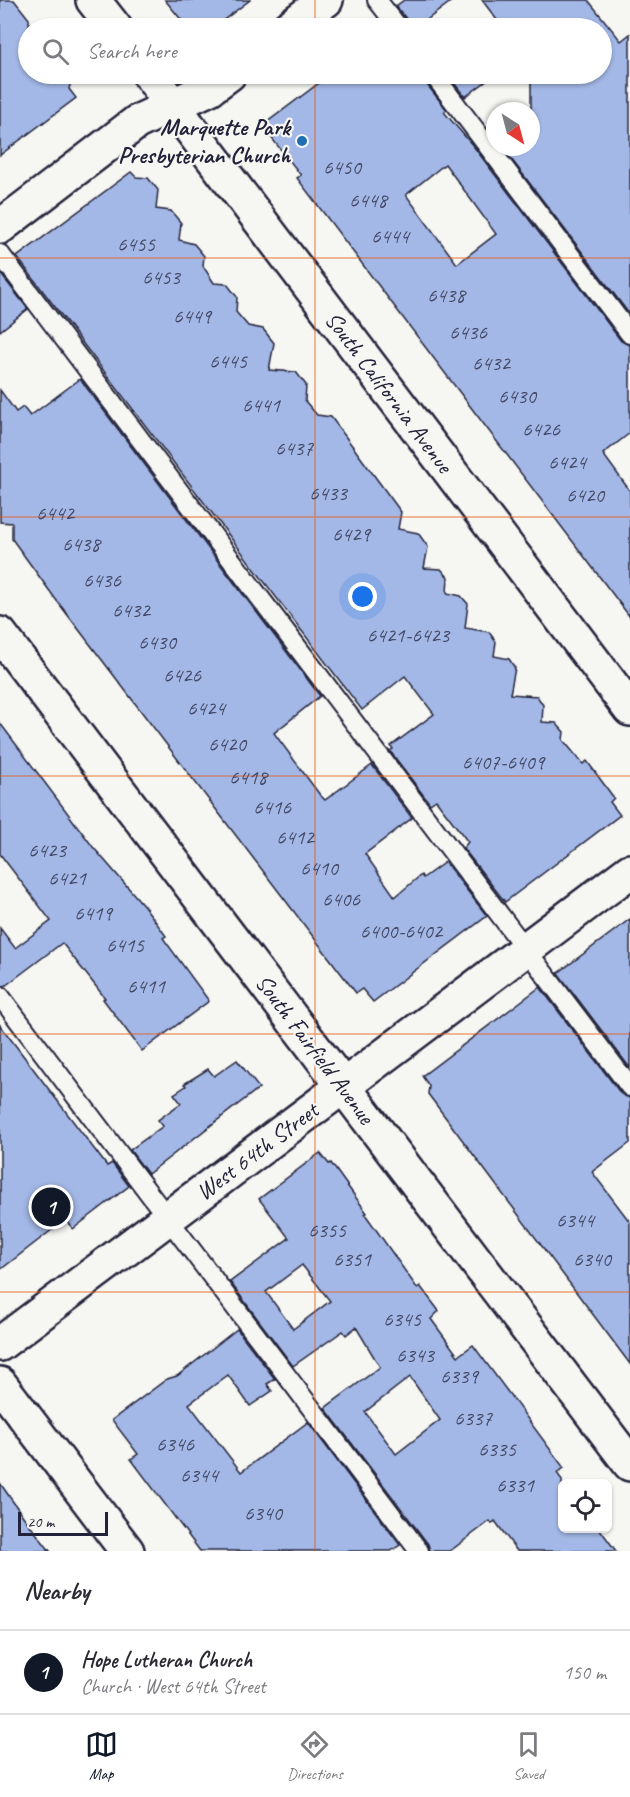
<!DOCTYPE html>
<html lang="en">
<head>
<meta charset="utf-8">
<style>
  body { margin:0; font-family:Caveat,sans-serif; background:#f7f7f7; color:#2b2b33 }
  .controls { position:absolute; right:18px; bottom:18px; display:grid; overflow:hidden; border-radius:9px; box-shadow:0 2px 4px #0004 }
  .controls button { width:54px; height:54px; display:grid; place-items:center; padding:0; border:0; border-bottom:2px solid #e1e1e2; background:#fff; color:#2b2b33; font:30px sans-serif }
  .compass { position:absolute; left:486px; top:102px; width:54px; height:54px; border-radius:50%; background:#fff; box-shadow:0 2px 4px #0004; rotate:144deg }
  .scale { position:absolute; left:18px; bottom:15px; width:90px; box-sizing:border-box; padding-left:6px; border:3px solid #22223b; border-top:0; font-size:16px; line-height:21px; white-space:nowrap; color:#22223b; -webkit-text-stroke:4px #f6f6f2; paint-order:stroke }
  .you { position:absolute; left:363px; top:597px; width:21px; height:21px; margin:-15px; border:4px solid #fff; border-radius:50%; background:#1a73e8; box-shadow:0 0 0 9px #1a73e833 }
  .badge { display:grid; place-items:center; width:39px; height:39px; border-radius:50%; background:#111827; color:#fff; font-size:20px; font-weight:700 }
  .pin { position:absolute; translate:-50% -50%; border:3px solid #fff; box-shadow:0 2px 6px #0006 }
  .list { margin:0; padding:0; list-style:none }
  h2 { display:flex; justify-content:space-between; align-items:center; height:78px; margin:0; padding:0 24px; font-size:26px }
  h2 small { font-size:20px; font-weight:400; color:#7c7c81 }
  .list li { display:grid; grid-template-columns:39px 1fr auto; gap:18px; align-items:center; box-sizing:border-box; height:84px; padding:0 24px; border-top:2px solid #e1e1e2 }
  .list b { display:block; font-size:22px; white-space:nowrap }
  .list p { margin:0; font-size:20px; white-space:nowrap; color:#7c7c81 }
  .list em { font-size:20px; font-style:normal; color:#7c7c81 }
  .icon { flex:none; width:33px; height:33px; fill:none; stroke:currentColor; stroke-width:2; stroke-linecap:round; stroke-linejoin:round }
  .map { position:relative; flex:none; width:630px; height:1551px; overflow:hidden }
  .search { position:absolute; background:#fff; box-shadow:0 2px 4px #0004; left:18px; right:18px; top:18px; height:66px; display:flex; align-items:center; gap:15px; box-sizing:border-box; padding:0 21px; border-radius:33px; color:#7c7c81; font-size:22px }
  .sheet { height:162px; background:#fff }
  nav { display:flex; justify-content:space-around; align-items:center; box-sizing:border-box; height:84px; border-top:2px solid #e1e1e2; background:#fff; font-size:16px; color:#7c7c81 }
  nav a { display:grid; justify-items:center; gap:3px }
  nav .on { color:#111827 }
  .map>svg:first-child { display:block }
</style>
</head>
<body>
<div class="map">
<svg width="630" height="1551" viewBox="0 0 630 1551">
  <rect width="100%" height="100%" fill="#f6f6f2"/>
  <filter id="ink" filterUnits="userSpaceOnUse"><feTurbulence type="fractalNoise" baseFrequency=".0167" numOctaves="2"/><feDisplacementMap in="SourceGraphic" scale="12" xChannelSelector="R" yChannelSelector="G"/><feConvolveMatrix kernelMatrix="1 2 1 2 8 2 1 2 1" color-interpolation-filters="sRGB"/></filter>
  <g filter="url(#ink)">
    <g fill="#a3b8e6" stroke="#22223b" stroke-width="1.5" fill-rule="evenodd">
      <path d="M0,0H14L29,19L28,74H73L69,89L76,98L0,155Z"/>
      <path d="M165,0H250L213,28H188Z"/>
      <path d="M404,0H453L416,28H410L408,21L396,6Z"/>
      <path d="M482,0H588L621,41L630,34V315L502,147H531V74H602V28H503Z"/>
      <path d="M378,20L385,28H366Z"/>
      <path d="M331,74H422L424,81L447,110L444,112L474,147L621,341L630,345V433L603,454L630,491V617L297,178L301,175L262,126ZM445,164L496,234L457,264L406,195Z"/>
      <path d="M447,74H496L465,97Z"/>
      <path d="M131,172L136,177L148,178L158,190L156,209L171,211L181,223L179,240L194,244L204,256L203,266L214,283L227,284L237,297L236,312L248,326L263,329L274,343L269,370L296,372L306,385L305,401L317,415L331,417L401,512L398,529L418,533L428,547L424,568L441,569L448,577L447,593L461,596L468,604L465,628L489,632L496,642L494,656L509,659L515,668L510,694L537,696L543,705L542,722L556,723L564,732L563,740L583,764L587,761L614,798L610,802L620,815L505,902L463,848L468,842L436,800L430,804L390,751L393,749L391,746L434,714L405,676L362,710L17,257Z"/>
      <path d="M0,273L28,309L0,331Z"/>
      <path d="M80,379L320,696L274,733L320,795L325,800L372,765L412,818L365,854L395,897L421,875L423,878L445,862L487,916L373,1002L362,989L356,993L54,597L12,539V523L0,522V390L16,412L23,407L30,416Z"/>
      <path d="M0,723L93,847L145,907L166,936L163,938L209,1001L142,1051L103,999L105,998L62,943L5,986L0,985V928L15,948L51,921L0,854Z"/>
      <path d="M630,919V1068L558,973Z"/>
      <path d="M540,987L621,1094L630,1098V1143L592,1172L630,1222V1364L428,1094L429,1086L422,1076Z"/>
      <path d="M0,1025L107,1166L112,1163L129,1186L73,1229L66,1219L0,1270Z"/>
      <path d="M237,1060L259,1088L148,1174L130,1150L163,1126L158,1120L181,1103L174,1094L186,1086L184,1084L208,1069L214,1076Z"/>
      <path d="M320,1153L329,1164L331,1163L367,1213L365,1214L417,1288L420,1286L439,1311L431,1319L458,1356L473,1345L564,1468L557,1473L562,1480V1528H599L616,1551H517L495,1521L492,1524L490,1521L450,1551H430L428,1544L325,1408L380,1367L356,1327L346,1335L343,1331L293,1366L230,1282L289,1238L259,1199ZM302,1265L330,1301L293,1329L266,1292ZM410,1377L440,1420L396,1454L365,1412Z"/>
      <path d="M237,1329L275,1379L267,1384L272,1391L250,1406L228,1375L189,1404L241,1472L308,1422L400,1545L391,1551H200L131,1459L138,1454L112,1420L167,1379L177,1376Z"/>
      <path d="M0,1483L25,1519L50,1551H0Z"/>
    </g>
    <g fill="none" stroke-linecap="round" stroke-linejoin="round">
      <defs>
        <g id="service">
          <path d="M377,0L399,28"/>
          <path d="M433,74L630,334"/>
          <path d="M0,254L630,1087"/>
          <path d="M0,996L419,1551"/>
        </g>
        <g id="minor">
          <path d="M288,28L326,0"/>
          <path d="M0,227L137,122L210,88L229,74"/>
          <path d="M0,634L630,1464"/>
          <path d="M0,1344L630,871"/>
          <path d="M0,1384L127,1551"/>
        </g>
        <g id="tertiary">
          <path d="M93,0L115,28"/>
          <path d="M149,74L630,709"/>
        </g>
      </defs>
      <use href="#service" stroke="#22223b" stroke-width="22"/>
      <use href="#minor" stroke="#22223b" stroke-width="38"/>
      <use href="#tertiary" stroke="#22223b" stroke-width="38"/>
      <use href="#service" stroke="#f6f6f2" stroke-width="18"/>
      <use href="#minor" stroke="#f6f6f2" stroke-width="33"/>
      <use href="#tertiary" stroke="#f6f6f2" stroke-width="33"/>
    </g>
  </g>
  <path fill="none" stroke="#e8590c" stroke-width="1.5" stroke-opacity="0.55" d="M315,0V28M315,74V1551M0,258H630M0,517H630M0,776H630M0,1034H630M0,1292H630"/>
  <circle fill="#1f6fb2" stroke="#f6f6f2" stroke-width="2" cx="302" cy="141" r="6"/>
  <g text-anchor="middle" stroke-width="4.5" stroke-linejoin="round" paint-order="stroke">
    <g font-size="21" fill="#424866">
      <text x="342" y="174">6450</text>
      <text x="368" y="207">6448</text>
      <text x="390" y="243">6444</text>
      <text x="136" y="251">6455</text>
      <text x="161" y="284">6453</text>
      <text x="446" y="302">6438</text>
      <text x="192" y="323">6449</text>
      <text x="468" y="339">6436</text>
      <text x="228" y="368">6445</text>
      <text x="491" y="370">6432</text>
      <text x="517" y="403">6430</text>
      <text x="261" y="412">6441</text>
      <text x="541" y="436">6426</text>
      <text x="294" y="455">6437</text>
      <text x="567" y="469">6424</text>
      <text x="328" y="500">6433</text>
      <text x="585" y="502">6420</text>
      <text x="55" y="520">6442</text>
      <text x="351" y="541">6429</text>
      <text x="81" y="551">6438</text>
      <text x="102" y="587">6436</text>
      <text x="131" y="617">6432</text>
      <text x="408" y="642">6421-6423</text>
      <text x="157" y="649">6430</text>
      <text x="182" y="682">6426</text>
      <text x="206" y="715">6424</text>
      <text x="227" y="751">6420</text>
      <text x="503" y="769">6407-6409</text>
      <text x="248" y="784">6418</text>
      <text x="272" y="814">6416</text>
      <text x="295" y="844">6412</text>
      <text x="47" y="857">6423</text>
      <text x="319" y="875">6410</text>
      <text x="67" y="885">6421</text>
      <text x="341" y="906">6406</text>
      <text x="93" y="920">6419</text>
      <text x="401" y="938">6400-6402</text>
      <text x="125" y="952">6415</text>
      <text x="146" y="993">6411</text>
      <text x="575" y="1227">6344</text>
      <text x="327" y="1237">6355</text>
      <text x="352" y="1266">6351</text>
      <text x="592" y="1266">6340</text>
      <text x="402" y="1326">6345</text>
      <text x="415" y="1362">6343</text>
      <text x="459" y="1383">6339</text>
      <text x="473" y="1425">6337</text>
      <text x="175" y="1451">6346</text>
      <text x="497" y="1456">6335</text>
      <text x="199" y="1482">6344</text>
      <text x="515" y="1492">6331</text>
      <text x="263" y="1520">6340</text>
    </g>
    <g font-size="24" font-weight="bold" fill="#22223b" stroke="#f6f6f2" text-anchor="end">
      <text x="290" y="135">Marquette Park<tspan x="290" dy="28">Presbyterian Church</tspan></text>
    </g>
    <g font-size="24" fill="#22223b" stroke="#f6f6f2">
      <text transform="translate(389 392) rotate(53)" y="8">South California Avenue</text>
      <text transform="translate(315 1049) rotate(53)" y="8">South Fairfield Avenue</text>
      <text transform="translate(257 1151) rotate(-37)" y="8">West 64th Street</text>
    </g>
  </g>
</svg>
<div class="controls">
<button><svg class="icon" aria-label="locate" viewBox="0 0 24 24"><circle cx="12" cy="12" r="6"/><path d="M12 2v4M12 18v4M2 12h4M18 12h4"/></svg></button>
</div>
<svg class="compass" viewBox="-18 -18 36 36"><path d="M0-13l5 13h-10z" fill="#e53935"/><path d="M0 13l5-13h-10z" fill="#7c7c81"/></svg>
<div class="scale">20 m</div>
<div class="you"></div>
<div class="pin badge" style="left:51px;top:1207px">1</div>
<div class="search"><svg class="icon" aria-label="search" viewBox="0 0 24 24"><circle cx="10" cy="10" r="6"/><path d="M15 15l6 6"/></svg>Search here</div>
</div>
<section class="sheet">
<h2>Nearby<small></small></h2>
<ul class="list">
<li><span class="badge">1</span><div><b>Hope Lutheran Church</b><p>Church · West 64th Street</p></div><em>150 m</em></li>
</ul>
</section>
<nav>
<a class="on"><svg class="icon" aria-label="map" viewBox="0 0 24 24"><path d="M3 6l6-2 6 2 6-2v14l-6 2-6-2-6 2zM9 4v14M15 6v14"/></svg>Map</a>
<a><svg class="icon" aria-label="directions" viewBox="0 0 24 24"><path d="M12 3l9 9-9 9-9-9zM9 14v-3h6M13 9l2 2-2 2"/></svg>Directions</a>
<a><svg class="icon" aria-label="saved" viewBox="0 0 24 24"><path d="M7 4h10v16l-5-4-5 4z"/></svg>Saved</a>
</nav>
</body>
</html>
